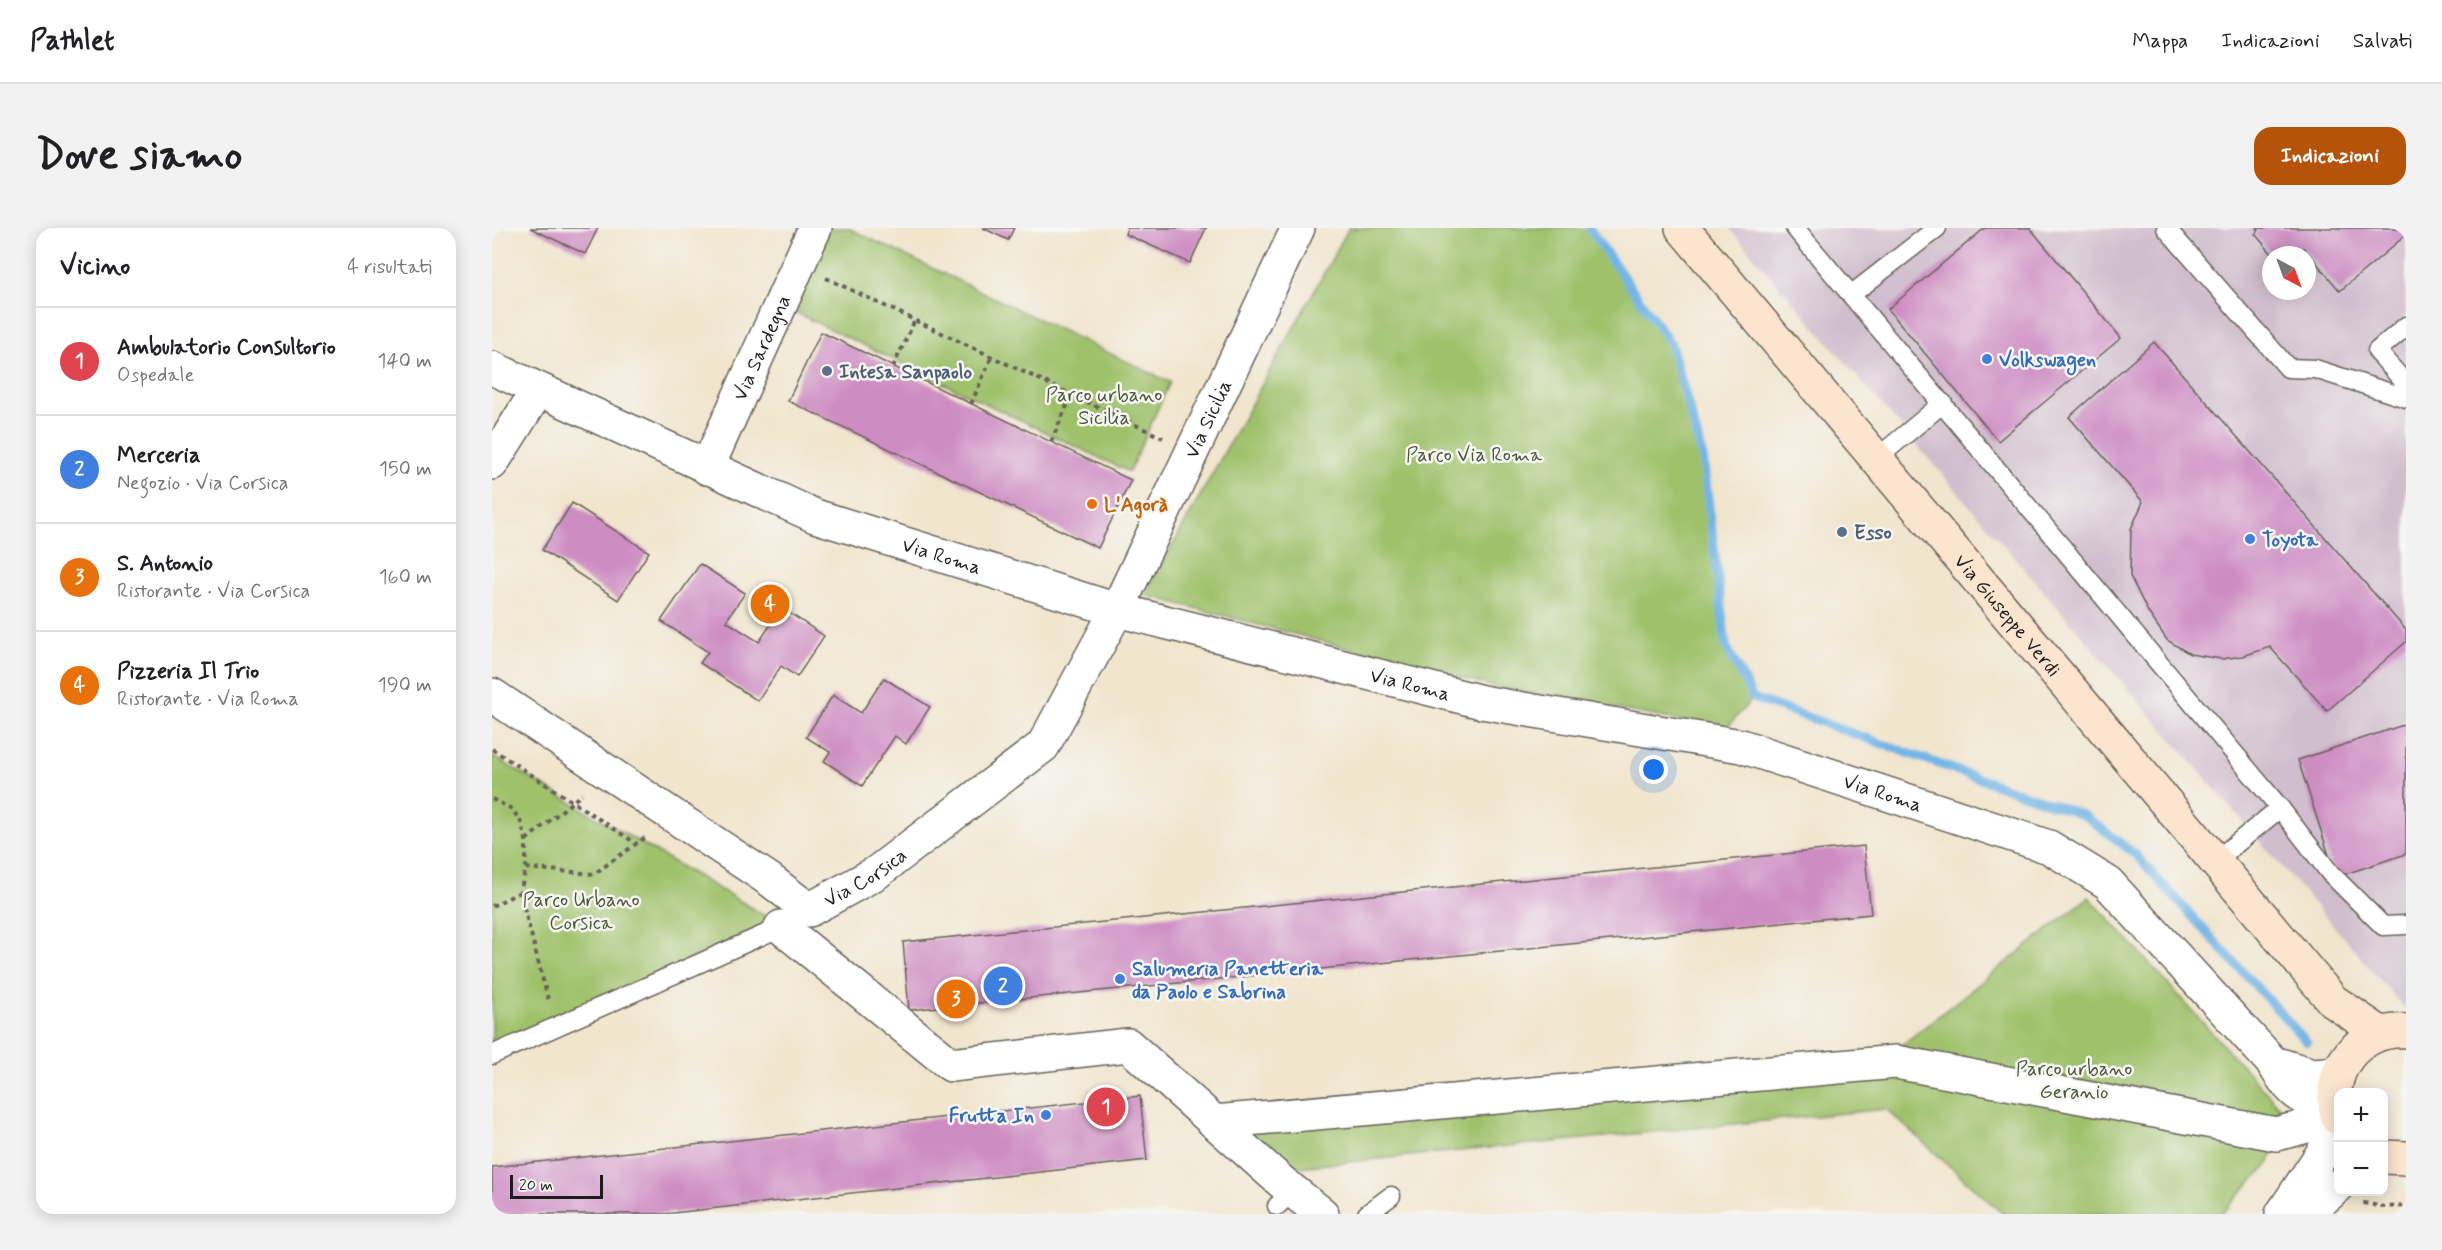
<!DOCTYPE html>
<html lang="it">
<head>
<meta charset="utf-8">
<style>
  body { margin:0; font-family:Mynerve,sans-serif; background:#f2f2f2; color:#202124 }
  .controls { position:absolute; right:18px; bottom:18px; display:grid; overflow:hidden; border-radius:12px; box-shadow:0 3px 15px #0003 }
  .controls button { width:54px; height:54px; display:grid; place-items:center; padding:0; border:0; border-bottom:2px solid #e0e0e0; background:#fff; color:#202124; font:30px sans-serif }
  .compass { position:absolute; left:1770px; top:18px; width:54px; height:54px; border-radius:50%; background:#fff; box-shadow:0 3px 15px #0003; rotate:139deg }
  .scale { position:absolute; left:18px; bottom:15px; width:93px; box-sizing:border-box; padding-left:6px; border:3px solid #1c1c1c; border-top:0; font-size:16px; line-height:21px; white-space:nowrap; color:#1c1c1c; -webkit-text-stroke:4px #f6f6f2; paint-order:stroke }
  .you { position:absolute; left:1162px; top:542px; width:21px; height:21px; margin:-15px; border:4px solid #fff; border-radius:50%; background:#1a73e8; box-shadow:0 0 0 9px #1a73e833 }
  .badge { display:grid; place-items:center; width:39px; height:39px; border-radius:50%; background:#b45309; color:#fff; font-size:20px; font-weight:700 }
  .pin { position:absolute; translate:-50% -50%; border:3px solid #fff; box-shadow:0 2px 6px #0006 }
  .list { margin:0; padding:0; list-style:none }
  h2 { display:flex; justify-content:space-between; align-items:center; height:78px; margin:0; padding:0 24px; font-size:26px }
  h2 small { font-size:20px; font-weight:400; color:#757577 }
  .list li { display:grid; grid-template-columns:39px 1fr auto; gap:18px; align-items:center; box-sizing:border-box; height:108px; padding:0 24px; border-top:2px solid #e0e0e0 }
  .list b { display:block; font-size:22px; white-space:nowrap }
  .list p { margin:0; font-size:20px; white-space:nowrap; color:#757577 }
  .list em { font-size:20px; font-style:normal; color:#757577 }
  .map { position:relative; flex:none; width:1914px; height:986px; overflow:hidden; border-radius:18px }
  header { display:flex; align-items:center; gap:36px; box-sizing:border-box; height:84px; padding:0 30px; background:#fff; border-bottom:2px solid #e0e0e0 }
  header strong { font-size:28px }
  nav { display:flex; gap:33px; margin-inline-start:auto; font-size:21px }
  .intro { display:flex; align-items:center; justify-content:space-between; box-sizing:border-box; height:144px; padding:0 36px }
  h1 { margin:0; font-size:42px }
  .button { padding:15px 27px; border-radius:18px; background:#b45309; color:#fff; font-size:21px; font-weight:700 }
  main { display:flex; gap:36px; padding:0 36px }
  aside { flex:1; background:#fff; border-radius:18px; box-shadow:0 3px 15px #0003 }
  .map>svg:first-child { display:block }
</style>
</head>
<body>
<header>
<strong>Pathlet</strong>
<nav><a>Mappa</a><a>Indicazioni</a><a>Salvati</a></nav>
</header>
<div class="intro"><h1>Dove siamo</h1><a class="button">Indicazioni</a></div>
<main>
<aside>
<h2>Vicino<small>4 risultati</small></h2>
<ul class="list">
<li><span class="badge" style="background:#e0444e">1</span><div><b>Ambulatorio Consultorio</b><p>Ospedale</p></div><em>140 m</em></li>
<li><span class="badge" style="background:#3f7fe0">2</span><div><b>Merceria</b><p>Negozio · Via Corsica</p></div><em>150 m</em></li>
<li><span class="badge" style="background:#e8710a">3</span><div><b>S. Antonio</b><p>Ristorante · Via Corsica</p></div><em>160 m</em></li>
<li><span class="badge" style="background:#e8710a">4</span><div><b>Pizzeria Il Trio</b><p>Ristorante · Via Roma</p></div><em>190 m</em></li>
</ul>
</aside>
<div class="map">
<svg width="1914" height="986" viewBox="0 0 1914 986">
  <rect width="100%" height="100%" fill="#f6f6f2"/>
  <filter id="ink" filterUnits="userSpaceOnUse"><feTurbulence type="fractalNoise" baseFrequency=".0167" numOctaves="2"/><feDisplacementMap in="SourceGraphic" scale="12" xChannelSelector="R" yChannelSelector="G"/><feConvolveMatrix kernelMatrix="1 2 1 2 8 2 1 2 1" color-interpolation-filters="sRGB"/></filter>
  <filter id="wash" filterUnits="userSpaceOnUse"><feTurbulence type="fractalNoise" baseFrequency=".008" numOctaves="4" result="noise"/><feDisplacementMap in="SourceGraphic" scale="24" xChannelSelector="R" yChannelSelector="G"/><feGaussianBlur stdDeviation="1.35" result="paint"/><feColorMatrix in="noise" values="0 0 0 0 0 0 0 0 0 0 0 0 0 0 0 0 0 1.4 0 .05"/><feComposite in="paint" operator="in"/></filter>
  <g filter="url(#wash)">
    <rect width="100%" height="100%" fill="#f1e5cd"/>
    <path fill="#d0bdcd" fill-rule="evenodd" d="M1237,0H1914V782ZM1779,27H1815V63H1779Z"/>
    <g fill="#9fc16b" stroke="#5e6e44" stroke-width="1.5">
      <path d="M338,0H356L678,154L637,244L300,83Z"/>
      <path d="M857,0H1097L1179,116L1211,229L1234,418L1261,470L1234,501L1004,459L653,367Z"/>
      <path d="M0,528L282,693L0,821Z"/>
      <path d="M1597,669L1792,884L1778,934L1729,986H1511L1394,881L776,942L722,894L1397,827Z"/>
    </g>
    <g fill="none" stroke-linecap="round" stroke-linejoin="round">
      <path stroke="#72b5e7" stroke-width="9" d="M1097,0L1179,116L1211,229L1234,418L1261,470L1593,588L1643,626L1815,814"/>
    </g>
    <g id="blocks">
      <g fill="#cd8cc2">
        <path d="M38,0H106L93,26Z"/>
        <path d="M491,0H522L516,12Z"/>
        <path d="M635,0H714L698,35L633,6Z"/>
        <path d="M1493,0H1538L1629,110L1506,213L1396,81Z"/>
        <path d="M1765,0H1914V7L1848,63L1812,20L1804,27H1781L1763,6L1767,2Z"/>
        <path d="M329,104L639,252L606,320L296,173Z"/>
        <path d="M1662,114L1914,402V414L1835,483L1778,419L1751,428L1729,431L1698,426L1675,412L1656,384L1638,348L1639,301L1651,274L1577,189Z"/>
        <path d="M80,275L157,324L126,372L50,322Z"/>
        <path d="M208,336L253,365L234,393L267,414L290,380L332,408L305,449L289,438L266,473L208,435L216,424L169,393Z"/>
        <path d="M392,450L438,479L414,516L403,508L370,558L332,533L338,524L314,509L341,467L369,485Z"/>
        <path d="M1914,496V626L1844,649L1806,532Z"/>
        <path d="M1372,618L1379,686L417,782L411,714Z"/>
        <path d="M648,868L655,932L172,986H0V939Z"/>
      </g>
    </g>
  </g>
  <g filter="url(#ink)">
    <use href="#blocks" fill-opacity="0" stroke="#67625a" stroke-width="1.5"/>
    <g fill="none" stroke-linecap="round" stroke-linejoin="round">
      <defs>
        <g id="lane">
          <path d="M1303,0L1788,580L1838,645L1891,698L1914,697"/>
          <path d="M1674,0L1796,140L1823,141L1914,170"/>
          <path d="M1360,66L1445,0"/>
          <path d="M1914,98L1885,123L1914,156"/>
          <path d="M1384,231L1451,175"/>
          <path d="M1723,633L1788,580"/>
          <path d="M0,827L296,696"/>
          <path d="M785,978L801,963"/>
          <path d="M875,986L899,968"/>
        </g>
        <g id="street">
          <path id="s1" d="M0,140L323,288L625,382L990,474L1249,518L1557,619L1616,655L1781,835C1800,867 1809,871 1844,882"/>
          <path d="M0,235L46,162"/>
          <path id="s2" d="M215,240L323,0"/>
          <path id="s3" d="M0,467L278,652L317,682L384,645L551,518L625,382L806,0"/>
          <path d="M289,699L459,837L636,817L792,956L830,986"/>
          <path d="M1781,835L1821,847L1846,845"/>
          <path d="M722,894L1404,834L1784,906L1846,890"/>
          <path d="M1790,986L1846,902"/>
          <path d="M1814,986L1846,958"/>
        </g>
        <g id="secondary">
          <path id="s4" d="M1190,0L1841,773L1888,805"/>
          <path d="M1846,890C1832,844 1865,800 1914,803"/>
          <path d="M1892,929L1914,930"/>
        </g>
      </defs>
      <use href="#lane" stroke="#67625a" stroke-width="21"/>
      <use href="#street" stroke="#67625a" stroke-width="36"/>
      <use href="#secondary" stroke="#67625a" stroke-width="36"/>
      <g stroke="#67625a" stroke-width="4" stroke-dasharray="4.5 4.5" stroke-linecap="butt">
        <path d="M334,50L671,210"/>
        <path d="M401,139L423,92"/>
        <path d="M479,176L500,128"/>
        <path d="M559,214L580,166"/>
        <path d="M0,521L145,616"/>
        <path d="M0,571L20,581L29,594L34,612V640L28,664L57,775"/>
        <path d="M34,612L90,566"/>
        <path d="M34,640L102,646L155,608"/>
        <path d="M0,678L28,664"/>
        <path d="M1871,975L1893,979L1914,978"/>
      </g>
      <use href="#lane" stroke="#fff" stroke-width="18"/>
      <use href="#street" stroke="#fff" stroke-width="33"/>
      <use href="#secondary" stroke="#fce5cf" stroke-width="33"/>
    </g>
  </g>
  <g fill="#3f7fe0" stroke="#f6f6f2" stroke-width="2">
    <circle cx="1495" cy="131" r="6"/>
    <circle cx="1758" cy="311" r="6"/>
    <circle cx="628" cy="751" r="6"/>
    <circle cx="554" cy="887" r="6"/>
  </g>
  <g fill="#5c6f8a" stroke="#f6f6f2" stroke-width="2">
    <circle cx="335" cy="143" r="6"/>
    <circle cx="1350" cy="304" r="6"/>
  </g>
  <circle fill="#e8710a" stroke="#f6f6f2" stroke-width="2" cx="600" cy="276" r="6"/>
  <g text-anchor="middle" stroke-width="5" stroke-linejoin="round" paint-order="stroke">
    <g font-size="20" fill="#1c1c1c" stroke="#f6f6f2">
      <text dy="7" stroke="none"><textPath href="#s2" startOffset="132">Via Sardegna</textPath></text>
      <text dy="7" stroke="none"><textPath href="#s3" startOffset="1036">Via Sicilia</textPath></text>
      <text dy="7" stroke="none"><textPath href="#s1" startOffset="488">Via Roma</textPath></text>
      <text dy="7" stroke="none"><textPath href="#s4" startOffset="506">Via Giuseppe Verdi</textPath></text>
      <text dy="7" stroke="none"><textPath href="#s1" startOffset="974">Via Roma</textPath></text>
      <text dy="7" stroke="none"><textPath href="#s1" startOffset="1460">Via Roma</textPath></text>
      <text dy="7" stroke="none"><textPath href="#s3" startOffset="448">Via Corsica</textPath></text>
    </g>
    <g font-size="20" font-weight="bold" fill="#366cbe" stroke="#f6f6f2" text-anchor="start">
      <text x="1507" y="138">Volkswagen</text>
      <text x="1770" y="318">Toyota</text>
      <text x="640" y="747">Salumeria Panetteria<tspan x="640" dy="23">da Paolo e Sabrina</tspan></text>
      <text x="542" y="894" text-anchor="end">Frutta In</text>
    </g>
    <g font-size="20" font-weight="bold" fill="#4e5e75" stroke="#f6f6f2" text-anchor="start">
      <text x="347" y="150">Intesa Sanpaolo</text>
      <text x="1362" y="311">Esso</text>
    </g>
    <g font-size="20" fill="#4a5638" stroke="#f6f6f2">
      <text x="612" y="173">Parco urbano<tspan x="612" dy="23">Sicilia</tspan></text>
      <text x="982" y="233">Parco Via Roma</text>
      <text x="89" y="678">Parco Urbano<tspan x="89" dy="23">Corsica</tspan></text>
      <text x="1582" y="847">Parco urbano<tspan x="1582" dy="23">Geranio</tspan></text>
    </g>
    <g font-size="20" font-weight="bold" fill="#c56008" stroke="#f6f6f2" text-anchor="start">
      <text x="612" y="283">L'Agorà</text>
    </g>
  </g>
</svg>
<div class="controls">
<button>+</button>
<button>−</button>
</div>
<svg class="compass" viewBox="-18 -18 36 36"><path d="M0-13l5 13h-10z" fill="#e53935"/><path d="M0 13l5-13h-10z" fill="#757577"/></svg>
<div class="scale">20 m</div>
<div class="you"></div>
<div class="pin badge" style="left:614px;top:879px;background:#e0444e">1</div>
<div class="pin badge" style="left:511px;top:758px;background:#3f7fe0">2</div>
<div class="pin badge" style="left:464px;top:771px;background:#e8710a">3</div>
<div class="pin badge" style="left:278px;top:376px;background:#e8710a">4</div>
</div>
</main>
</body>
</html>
